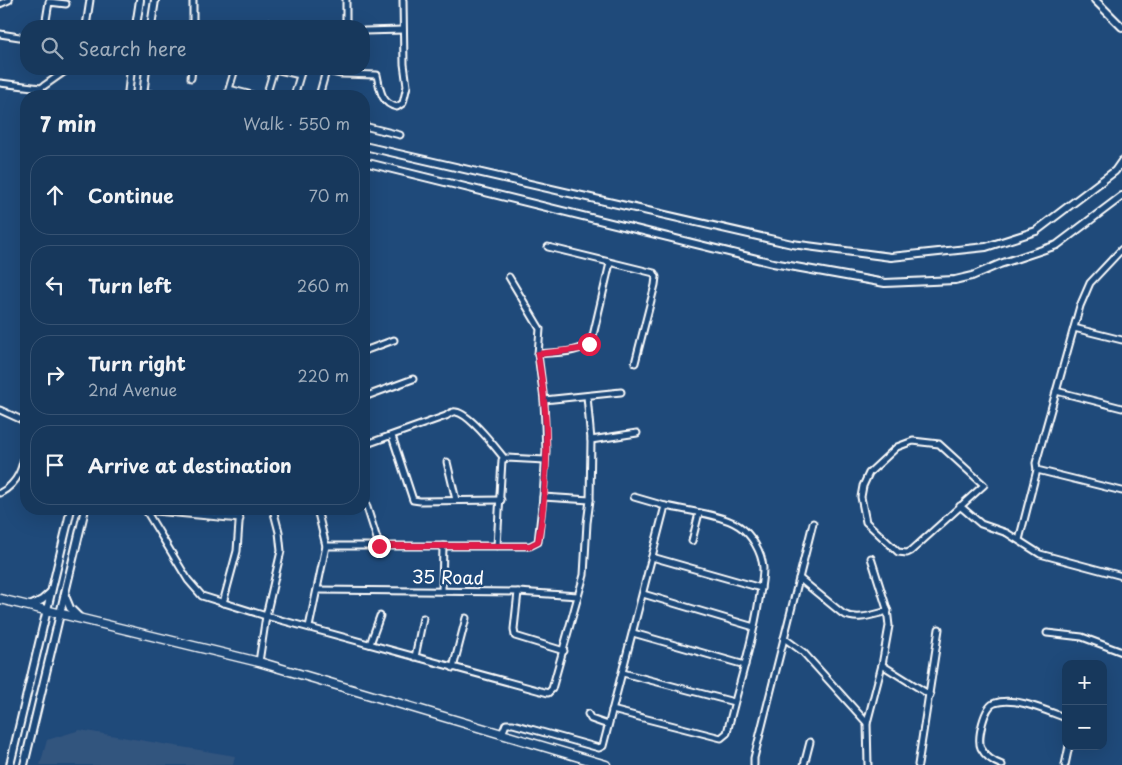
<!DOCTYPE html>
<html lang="en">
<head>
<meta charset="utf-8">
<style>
  body { margin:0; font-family:"Playpen Sans",sans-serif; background:#244365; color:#f1f3f6 }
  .controls { position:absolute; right:15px; bottom:15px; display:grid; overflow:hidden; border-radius:10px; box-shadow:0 5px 20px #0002 }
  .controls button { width:45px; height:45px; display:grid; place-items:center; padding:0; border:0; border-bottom:1px solid #365272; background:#17385c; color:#f1f3f6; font:25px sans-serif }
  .stop { position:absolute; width:15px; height:15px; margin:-11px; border:4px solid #e11d48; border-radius:50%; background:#fff }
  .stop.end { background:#e11d48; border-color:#fff; box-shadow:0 1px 5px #0008 }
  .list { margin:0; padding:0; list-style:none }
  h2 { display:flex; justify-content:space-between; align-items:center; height:65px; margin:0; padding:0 20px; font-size:21px }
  h2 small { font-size:16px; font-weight:400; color:#9eacbb }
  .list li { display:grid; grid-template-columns:32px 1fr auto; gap:15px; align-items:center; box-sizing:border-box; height:80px; margin:0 10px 10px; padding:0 10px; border:1px solid #365272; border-radius:20px }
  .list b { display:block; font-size:19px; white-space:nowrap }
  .list p { margin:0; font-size:16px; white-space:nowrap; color:#9eacbb }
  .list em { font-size:16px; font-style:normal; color:#9eacbb }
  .icon { flex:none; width:28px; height:28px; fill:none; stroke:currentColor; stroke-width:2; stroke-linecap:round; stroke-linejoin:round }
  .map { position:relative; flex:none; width:1122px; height:765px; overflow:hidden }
  .search { position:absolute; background:#17385c; box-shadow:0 5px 20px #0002; left:20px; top:20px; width:350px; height:55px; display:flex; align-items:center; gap:12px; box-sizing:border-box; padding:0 18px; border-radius:20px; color:#9eacbb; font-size:19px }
  .panel { position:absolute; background:#17385c; box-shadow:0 5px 20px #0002; left:20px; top:90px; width:350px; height:425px; border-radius:20px }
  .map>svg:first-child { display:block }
</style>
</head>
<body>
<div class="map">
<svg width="1122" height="765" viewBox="0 0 1122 765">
  <rect width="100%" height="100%" fill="#1f4a7a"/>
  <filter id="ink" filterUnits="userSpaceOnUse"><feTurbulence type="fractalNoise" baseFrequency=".02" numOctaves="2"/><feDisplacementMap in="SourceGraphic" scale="10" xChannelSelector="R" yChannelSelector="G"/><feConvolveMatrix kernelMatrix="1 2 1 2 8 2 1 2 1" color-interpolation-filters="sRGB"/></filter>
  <g filter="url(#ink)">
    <path fill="#33547e" d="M80,730L235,756L233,765H40L47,740Z"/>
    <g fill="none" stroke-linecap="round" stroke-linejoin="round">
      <defs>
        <g id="minor">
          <path d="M346,0V26"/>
          <path d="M0,4L9,0"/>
          <path d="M45,26L49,2L66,4"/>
          <path d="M86,26L90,0"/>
          <path d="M193,26V0"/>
          <path d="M268,26V23"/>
          <path d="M364,31L403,30"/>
          <path d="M0,34L26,38"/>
          <path d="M235,69L229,89L256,96"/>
          <path d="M275,69L300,75"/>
          <path d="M319,69L341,74L377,75C380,89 381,104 397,107L403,103L407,86L404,64L403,0"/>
          <path d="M191,78L192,69"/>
          <path d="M0,83L41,88L68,69"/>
          <path d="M266,96L274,69"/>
          <path d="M294,96L302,69"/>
          <path d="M319,96L326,71"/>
          <path d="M364,126L400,135"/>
          <path d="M548,247L654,273L656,277L655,285L635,363"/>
          <path d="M1122,249L1090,283L1080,306L1036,463L1037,470L1122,491"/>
          <path d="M1074,328L1122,340"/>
          <path d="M364,351L394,340"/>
          <path d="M538,354C555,352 581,354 592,340L610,263"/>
          <path d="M1056,391L1122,408"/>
          <path d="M364,397L413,379"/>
          <path d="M544,400L621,392"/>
          <path d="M0,410L22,420L26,424"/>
          <path d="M392,436L413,500L420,501L501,500"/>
          <path d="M591,440L637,433"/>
          <path d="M913,441L939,444L984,485L911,551L907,553L898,552L866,522L861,497L863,486L869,473L897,447Z"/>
          <path d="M364,445L446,416C449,414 452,411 456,412C470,414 495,447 504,458"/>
          <path d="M447,462L456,500"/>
          <path d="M0,493C19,483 23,467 26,447"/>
          <path d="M543,497L590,500"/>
          <path d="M364,498L379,545"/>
          <path d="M960,506L981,524L1007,533L1040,554L1122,576"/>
          <path d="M145,509L188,580L202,596L266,616L548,693L552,689L584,575L587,523L590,500L591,440L587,396"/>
          <path d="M145,510L240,519"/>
          <path d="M1019,540L1037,470"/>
          <path d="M692,541L699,513"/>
          <path d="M326,546H530L538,542L543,497L546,451L544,400L538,354L540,329L509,277"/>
          <path d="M497,546L502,460L507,458L545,460"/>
          <path d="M652,557L761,588"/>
          <path d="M799,578L843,614C858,621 872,615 888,611"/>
          <path d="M318,590L518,592L578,596"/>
          <path d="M442,591L443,546"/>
          <path d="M518,592L514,629L515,636L564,651"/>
          <path d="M643,594L754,627"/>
          <path d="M223,603L237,551L240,509"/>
          <path d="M309,627L326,546L317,509"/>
          <path d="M633,633L745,665"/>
          <path d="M1047,633L1082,637L1122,652"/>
          <path d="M784,638L803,652L867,723L868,765"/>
          <path d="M370,644L380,616"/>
          <path d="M415,657L423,618"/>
          <path d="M259,662L266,616L281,551L279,532L273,509"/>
          <path d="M882,665L930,695"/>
          <path d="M453,668L466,618"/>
          <path d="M623,673L734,702"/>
          <path d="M612,710L721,738L727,733C737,690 751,649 758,606C760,594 763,580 763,568C762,552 751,534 739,526C723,515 684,510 665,506"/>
          <path d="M588,714L591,719L608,725"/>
          <path d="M867,723L882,665L889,626L887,609L871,558"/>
          <path d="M502,734L506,724H513L599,748L603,746L665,506L634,497"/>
          <path d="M754,765V758L813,523"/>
          <path d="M804,765L810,742"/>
          <path d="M918,765L939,629"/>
          <path d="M1002,765C994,762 985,756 981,748C977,739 984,706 995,703C1014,696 1047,711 1066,718"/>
          <path d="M1065,765L1069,746"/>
        </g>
        <g id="tertiary">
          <path d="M1095,0L1122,27"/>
          <path d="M136,26L140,0"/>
          <path d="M151,26L155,0"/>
          <path d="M143,93L157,96"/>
          <path d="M128,96L131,69"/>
          <path d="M143,96L146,69"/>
          <path d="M364,146L792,244L891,257L986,247L1036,231L1115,171L1122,161"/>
          <path d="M364,162L773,263L885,283L955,280L972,276L1000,264L1057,245L1122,196"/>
          <path d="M65,596L70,608L79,617"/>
          <path d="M30,606L42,600L51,592"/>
          <path d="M10,765L71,509"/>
          <path d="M24,765L85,509"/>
        </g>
        <path id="secondary" d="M0,599L259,662L606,765"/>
      </defs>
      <use href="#minor" stroke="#fff" stroke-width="9"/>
      <use href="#tertiary" stroke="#fff" stroke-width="10"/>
      <use href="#secondary" stroke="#fff" stroke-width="11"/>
      <use href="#minor" stroke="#1f4a7a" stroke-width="5"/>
      <use href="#tertiary" stroke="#1f4a7a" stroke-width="6"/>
      <use href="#secondary" stroke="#1f4a7a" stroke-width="8"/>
    </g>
  </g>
  <g fill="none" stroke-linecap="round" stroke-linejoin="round" filter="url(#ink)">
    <path stroke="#e11d48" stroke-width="6" d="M379,546H530L538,542C546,500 549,443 544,400C543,384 540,369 538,354L580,349L589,344"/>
  </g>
  <g text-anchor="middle" stroke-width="5" stroke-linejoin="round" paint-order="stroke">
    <g font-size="18" fill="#fff" stroke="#1f4a7a">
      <text transform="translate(448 578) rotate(1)" y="6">35 Road</text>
    </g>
  </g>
</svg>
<div class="controls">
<button>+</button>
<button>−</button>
</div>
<div class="stop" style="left:589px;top:344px"></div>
<div class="stop end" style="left:379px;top:546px"></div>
<div class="search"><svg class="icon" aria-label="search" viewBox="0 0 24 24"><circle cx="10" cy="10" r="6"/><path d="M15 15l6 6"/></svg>Search here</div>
<section class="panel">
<h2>7 min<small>Walk · 550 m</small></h2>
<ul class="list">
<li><svg class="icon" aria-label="ahead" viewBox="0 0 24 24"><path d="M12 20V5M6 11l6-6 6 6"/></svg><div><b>Continue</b></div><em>70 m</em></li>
<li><svg class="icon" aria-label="left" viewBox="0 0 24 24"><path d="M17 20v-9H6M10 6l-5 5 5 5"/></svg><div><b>Turn left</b></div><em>260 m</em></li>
<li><svg class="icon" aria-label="right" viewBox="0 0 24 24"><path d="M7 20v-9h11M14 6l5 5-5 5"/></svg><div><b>Turn right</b><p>2nd Avenue</p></div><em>220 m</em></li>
<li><svg class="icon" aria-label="arrive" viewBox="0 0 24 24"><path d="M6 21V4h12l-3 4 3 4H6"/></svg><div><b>Arrive at destination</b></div></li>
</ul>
</section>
</div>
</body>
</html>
